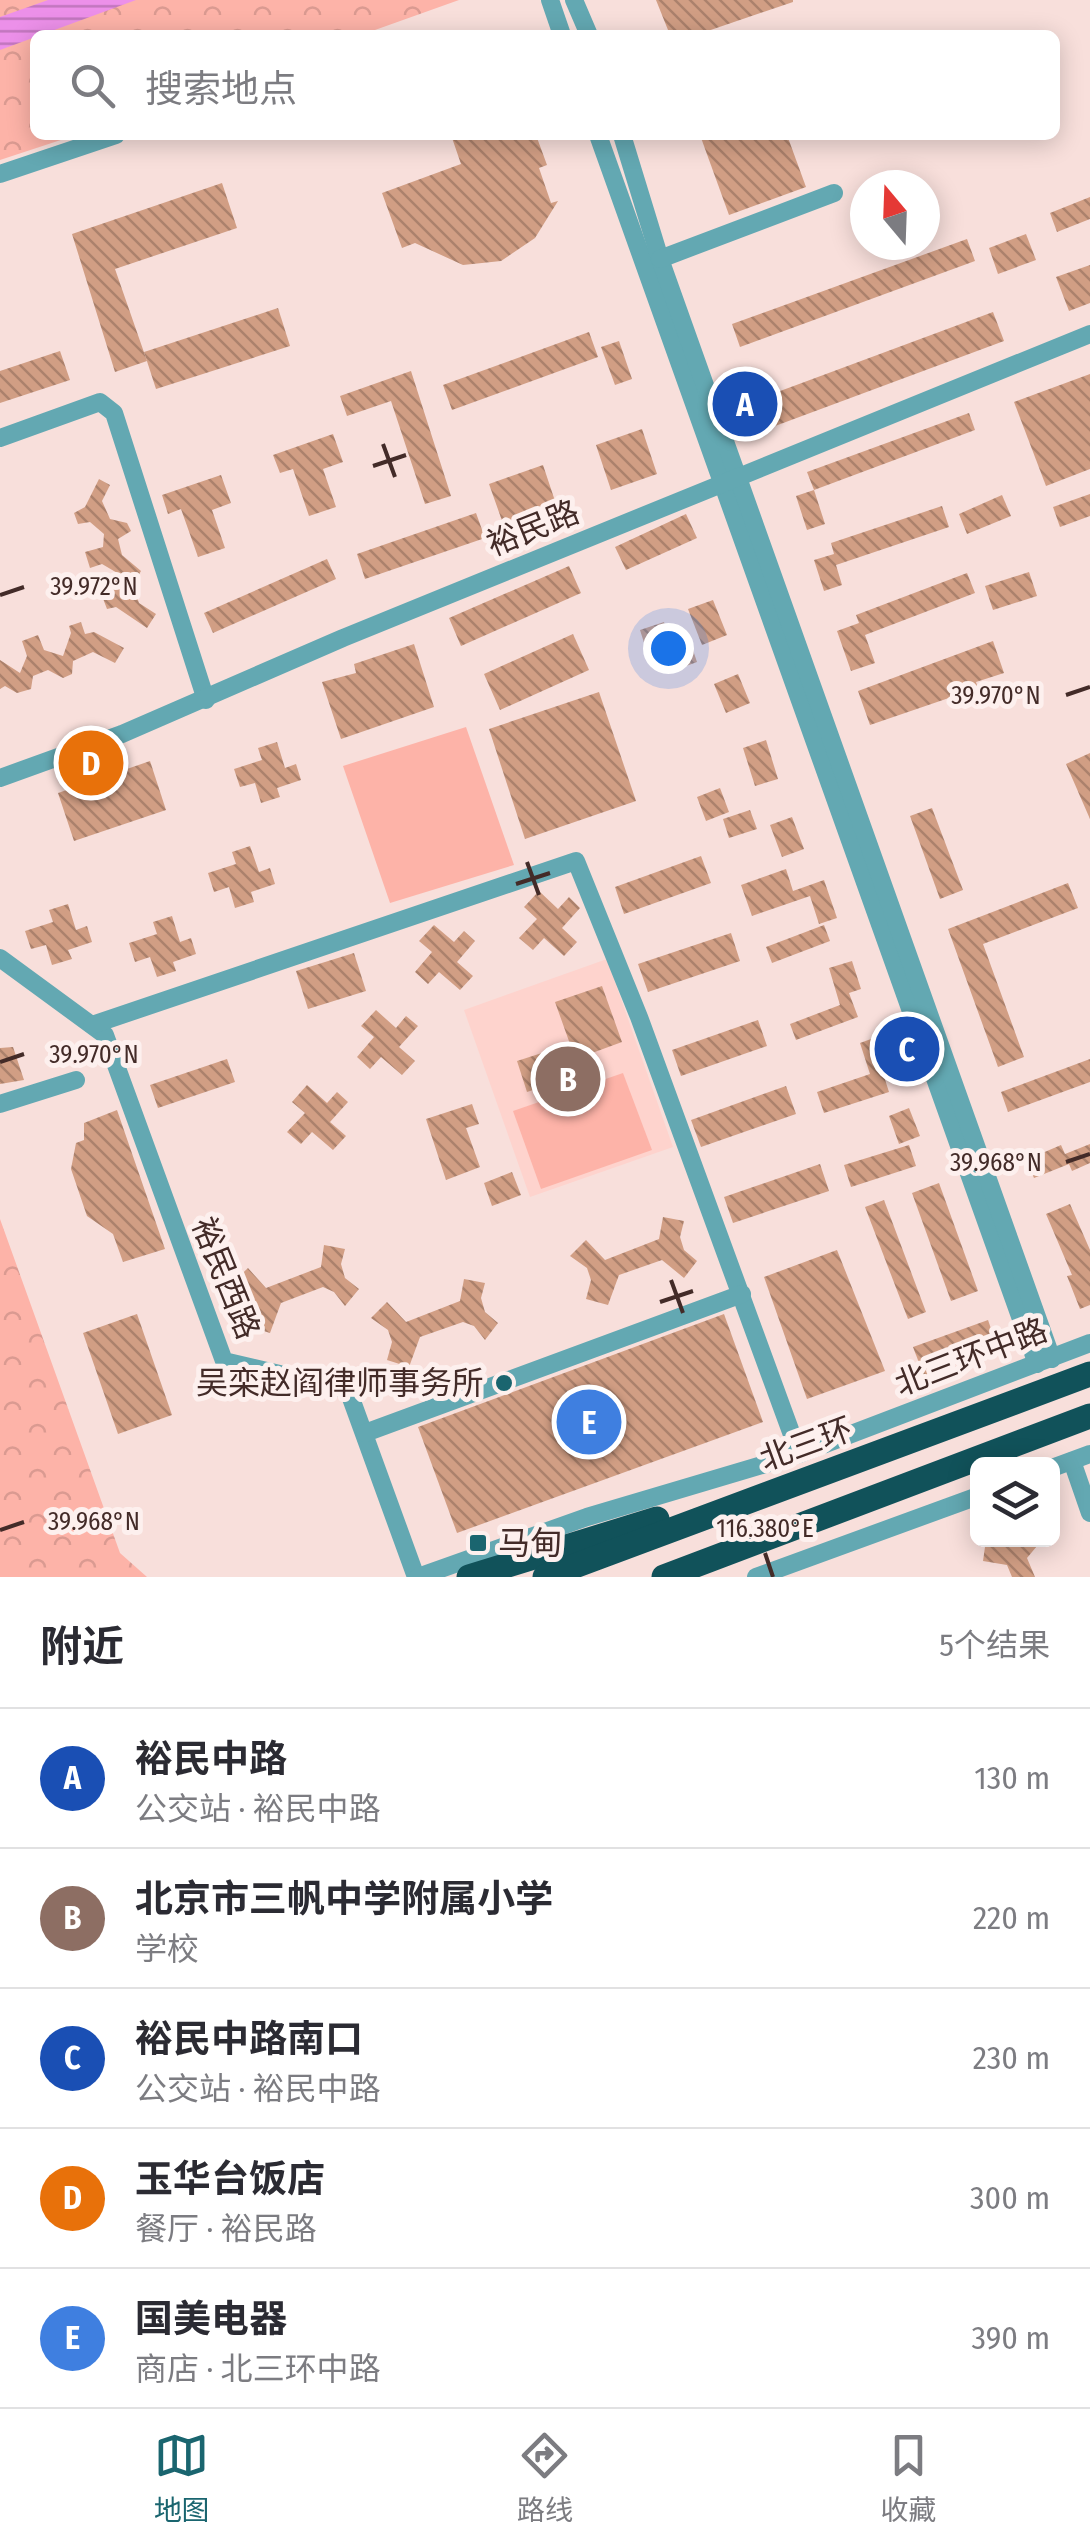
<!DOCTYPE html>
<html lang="zh">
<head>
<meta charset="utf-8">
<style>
  body { margin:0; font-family:"Fira Sans Condensed","Noto Sans SC",sans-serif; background:#f7f7f7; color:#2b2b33 }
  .controls { position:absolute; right:30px; bottom:30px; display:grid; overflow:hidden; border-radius:15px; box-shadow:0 5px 25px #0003 }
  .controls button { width:90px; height:90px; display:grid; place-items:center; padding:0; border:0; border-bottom:2px solid #e1e1e2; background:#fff; color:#2b2b33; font:50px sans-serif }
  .compass { position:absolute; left:850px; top:170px; width:90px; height:90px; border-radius:50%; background:#fff; box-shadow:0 5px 25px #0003; rotate:341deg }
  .you { position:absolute; left:668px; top:648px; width:35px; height:35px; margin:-25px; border:8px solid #fff; border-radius:50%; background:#1a73e8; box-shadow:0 0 0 15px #1a73e833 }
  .badge { display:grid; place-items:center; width:65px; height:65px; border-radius:50%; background:#1a656f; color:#fff; font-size:32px; font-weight:700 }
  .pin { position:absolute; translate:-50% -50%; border:5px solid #fff; box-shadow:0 2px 10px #0006 }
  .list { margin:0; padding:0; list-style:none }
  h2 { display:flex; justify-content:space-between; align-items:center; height:130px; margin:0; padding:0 40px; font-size:42px }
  h2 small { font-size:32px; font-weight:400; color:#7c7c81 }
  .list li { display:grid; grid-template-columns:65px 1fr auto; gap:30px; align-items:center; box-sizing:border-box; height:140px; padding:0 40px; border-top:2px solid #e1e1e2 }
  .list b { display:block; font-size:38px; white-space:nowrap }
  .list p { margin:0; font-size:32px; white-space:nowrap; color:#7c7c81 }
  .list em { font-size:32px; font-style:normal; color:#7c7c81 }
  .icon { flex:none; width:55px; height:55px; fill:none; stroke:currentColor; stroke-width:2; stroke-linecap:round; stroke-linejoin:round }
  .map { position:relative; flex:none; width:1090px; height:1577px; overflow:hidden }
  .search { position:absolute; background:#fff; box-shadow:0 5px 25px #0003; left:30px; right:30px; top:30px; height:110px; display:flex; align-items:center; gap:25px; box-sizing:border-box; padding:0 35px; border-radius:15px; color:#7c7c81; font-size:38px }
  .sheet { height:830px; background:#fff }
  nav { display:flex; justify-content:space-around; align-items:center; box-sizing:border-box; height:140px; border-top:2px solid #e1e1e2; background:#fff; font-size:28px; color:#7c7c81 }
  nav a { display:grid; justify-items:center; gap:5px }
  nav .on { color:#1a656f }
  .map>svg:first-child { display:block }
</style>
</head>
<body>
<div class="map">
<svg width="1090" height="1577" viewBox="0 0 1090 1577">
  <defs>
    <pattern id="park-crowns" width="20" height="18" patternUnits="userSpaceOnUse" patternTransform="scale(2.5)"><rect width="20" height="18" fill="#fdb3a8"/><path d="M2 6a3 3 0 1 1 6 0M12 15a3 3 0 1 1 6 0" fill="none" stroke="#da9a91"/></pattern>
    <pattern id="water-rules" width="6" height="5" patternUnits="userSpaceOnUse" patternTransform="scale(2.5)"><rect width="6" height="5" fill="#ec90e9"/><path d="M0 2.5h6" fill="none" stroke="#c176bd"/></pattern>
    <pattern id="building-back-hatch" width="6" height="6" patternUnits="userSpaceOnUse" patternTransform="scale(2.5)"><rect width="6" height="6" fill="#d19e84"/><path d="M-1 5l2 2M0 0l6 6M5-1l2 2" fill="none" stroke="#ab816c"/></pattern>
  </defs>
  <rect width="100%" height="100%" fill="#f8dfdb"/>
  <path fill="#fed3cd" d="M607,959L673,1147L530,1197L464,1010Z"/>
  <g fill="url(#park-crowns)">
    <path d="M0,0H459L361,35H35V135H76L0,160Z"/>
    <path d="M0,1219L120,1553L147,1577H0Z"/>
  </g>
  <g fill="#fdb3a8">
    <path d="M466,727L514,865L390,903L343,766Z"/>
    <path d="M623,1073L652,1150L541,1189L513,1111Z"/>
  </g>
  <path fill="url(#water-rules)" d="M48,0H136L0,50V17Z"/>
  <g fill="url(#building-back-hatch)">
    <path d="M656,0H793V2L696,35H670Z"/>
    <path d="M451,135H536L547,165L539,168L551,203L558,201L535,238L501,261L463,265L415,243L402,248L382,193L461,164Z"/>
    <path d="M700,135H787L806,187L729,215Z"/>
    <path d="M222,183L237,228L115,269L147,361L115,372L72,234Z"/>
    <path d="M1090,197V219L1057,232L1050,213Z"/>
    <path d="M1026,234L1036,260L998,274L989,248Z"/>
    <path d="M967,239L975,261L740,347L732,324Z"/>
    <path d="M1090,265V303L1069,311L1056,277Z"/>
    <path d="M278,308L290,346L156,389L144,352Z"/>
    <path d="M993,312L1004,341L767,429L756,400Z"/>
    <path d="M589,332L598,357L452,410L443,385Z"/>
    <path d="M619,341L632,379L615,385L601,347Z"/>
    <path d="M60,351L70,380L0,403V371Z"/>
    <path d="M411,371L451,496L425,504L391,401L347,416L340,396Z"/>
    <path d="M1090,374V469L1046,486L1014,402Z"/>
    <path d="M969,413L975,430L814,490L807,472Z"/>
    <path d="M642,429L657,474L611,490L596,445Z"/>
    <path d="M333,434L343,462L323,469L336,507L309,516L293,469L280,473L273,455Z"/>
    <path d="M543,465L559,513L506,532L489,484Z"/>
    <path d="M221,475L231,503L212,510L225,548L198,557L181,509L168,514L162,495Z"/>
    <path d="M99,479L110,485L102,501L110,519L127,523L131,531L118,539L122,555L141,571L133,585L139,603L156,614L147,628L116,607L107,609L102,596L112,593L119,574L102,564L90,568L85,552L103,547L104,534L90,522L78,524L74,513L85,507Z"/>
    <path d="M814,490L825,524L807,530L796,496Z"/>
    <path d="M1090,494V516L1060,527L1053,507Z"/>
    <path d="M1002,495L1011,516L967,534L959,514Z"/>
    <path d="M942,506L949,527L836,565L842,585L824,591L814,560L834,554L831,543Z"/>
    <path d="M476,513L485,538L365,579L357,554Z"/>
    <path d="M686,514L697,538L626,570L615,547Z"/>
    <path d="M327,559L336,579L213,633L204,613Z"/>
    <path d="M569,566L581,593L461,646L449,618Z"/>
    <path d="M1029,572L1037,596L993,610L985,586Z"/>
    <path d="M967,573L975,593L865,635L875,663L851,671L837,631L859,623L856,615Z"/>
    <path d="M713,600L727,635L702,645L688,609Z"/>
    <path d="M81,622L85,634L94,632L124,648L115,663L93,652L73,661L72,674L63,678L48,670L33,676L31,689L17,693L5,686L0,689V660L20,673L27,656L22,641L38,635L44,650L63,656L71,633L69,626Z"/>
    <path d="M664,622L673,650L691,644L697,662L670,672L661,647L647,652L640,630Z"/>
    <path d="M573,634L589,670L500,710L484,674Z"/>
    <path d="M993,641L1004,673L976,682L978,688L870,725L858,691Z"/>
    <path d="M414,644L434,707L341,739L322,682L356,673L354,664Z"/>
    <path d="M738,674L750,703L726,713L714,684Z"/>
    <path d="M599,692L636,801L525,839L489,729Z"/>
    <path d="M766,740L778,779L755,786L743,748Z"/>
    <path d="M277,742L285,768L296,764L301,780L277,788L280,797L261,803L255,783L240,787L234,769L262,760L258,748Z"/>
    <path d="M1090,753V819L1066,764Z"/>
    <path d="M150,761L166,810L74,841L58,793Z"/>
    <path d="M720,788L729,812L706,821L697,797Z"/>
    <path d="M932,808L963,890L940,899L910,816Z"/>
    <path d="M750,810L757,829L729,838L723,819Z"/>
    <path d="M792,817L804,849L782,857L770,825Z"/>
    <path d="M250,846L259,872L270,868L275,884L251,892L254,902L235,908L229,887L214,892L208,873L236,864L232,852Z"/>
    <path d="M701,856L711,883L624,914L615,887Z"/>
    <path d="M786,869L793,891L824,880L837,918L819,924L810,896L752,916L741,885Z"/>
    <path d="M1068,883L1078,908L983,944L1024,1057L998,1067L948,929Z"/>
    <path d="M539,891L558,909L569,897L580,908L562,928L577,942L564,956L544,938L533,950L519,938L537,919L524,907Z"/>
    <path d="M68,904L76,930L87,926L92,942L68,950L72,959L52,965L46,945L31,949L25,931L53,922L49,910Z"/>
    <path d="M172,916L180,942L191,938L196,954L173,962L176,971L157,977L150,957L135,962L129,943L157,934L153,922Z"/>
    <path d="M434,925L454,942L464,931L475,941L457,962L473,976L460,990L439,972L428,984L415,972L432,952L419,941Z"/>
    <path d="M824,925L830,941L772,963L766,947Z"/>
    <path d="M731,933L740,961L648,992L638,964Z"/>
    <path d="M354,953L366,991L308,1009L296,971Z"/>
    <path d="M852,961L861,989L849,993L858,1017L796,1040L790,1024L840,1005L829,968Z"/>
    <path d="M602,986L622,1042L573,1060L578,1075L527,1092L517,1061L570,1044L555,1002Z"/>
    <path d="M376,1010L396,1028L406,1016L418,1026L399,1047L415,1061L402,1075L381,1057L370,1069L357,1057L374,1037L361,1026Z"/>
    <path d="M758,1020L767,1046L681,1076L672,1050Z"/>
    <path d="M882,1035L892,1064L881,1067L889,1092L824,1113L817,1092L870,1074L860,1043Z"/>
    <path d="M13,1047L24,1080L0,1084V1048Z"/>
    <path d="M227,1059L235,1082L158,1108L150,1085Z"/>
    <path d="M1090,1059V1082L1008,1112L1001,1092Z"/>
    <path d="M307,1085L327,1103L337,1092L348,1102L330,1122L346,1136L333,1150L312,1132L301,1144L287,1132L305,1113L292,1102Z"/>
    <path d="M786,1086L796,1114L701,1147L691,1120Z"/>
    <path d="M472,1104L479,1124L466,1128L480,1167L446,1180L426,1119Z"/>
    <path d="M909,1108L920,1136L899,1144L889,1116Z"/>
    <path d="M117,1110L165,1249L123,1262L113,1234L87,1216L71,1169L76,1143L84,1140V1123Z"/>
    <path d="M1090,1144V1163L1072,1171L1069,1164L1034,1178L1026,1160L1061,1145L1065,1154Z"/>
    <path d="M909,1145L916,1166L851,1187L844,1165Z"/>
    <path d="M820,1164L829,1191L733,1223L724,1197Z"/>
    <path d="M512,1172L521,1195L492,1206L484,1183Z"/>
    <path d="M939,1183L978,1291L951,1301L912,1193Z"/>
    <path d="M884,1200L926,1312L908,1319L865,1207Z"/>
    <path d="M1070,1204L1090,1250V1305L1080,1309L1067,1276L1072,1275L1046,1214Z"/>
    <path d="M663,1217L684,1221L680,1237L684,1250L697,1261L684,1278L662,1260L619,1275L608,1305L586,1299L591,1280L587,1268L570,1256L586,1240L605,1260L659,1239Z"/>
    <path d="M324,1245L345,1249L341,1264L345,1278L359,1289L345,1306L334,1292L323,1287L281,1303L270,1333L248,1326L252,1307L249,1296L231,1284L248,1268L266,1288L321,1267Z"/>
    <path d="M837,1250L885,1371L807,1399L764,1277Z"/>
    <path d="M464,1279L485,1283L481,1298L485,1312L498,1323L485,1340L474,1326L463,1322L420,1337L409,1367L387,1360L392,1342L388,1330L371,1318L387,1302L406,1322L460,1301Z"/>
    <path d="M137,1314L172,1415L118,1434L83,1333Z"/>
    <path d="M724,1314L763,1422L457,1533L418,1427Z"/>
    <path d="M988,1320L998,1349L924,1376L913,1347Z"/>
    <path d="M986,1540L1010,1544L1013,1540H1042L1027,1558L1035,1577H1012L1007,1565L983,1561Z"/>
  </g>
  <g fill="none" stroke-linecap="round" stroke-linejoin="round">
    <g stroke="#63a8b2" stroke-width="18">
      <path d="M550,0L562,35"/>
      <path d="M574,0L589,35"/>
      <path d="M598,135L1037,1364"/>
      <path d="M622,135L660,259L1052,1359"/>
      <path d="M0,174L116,135"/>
      <path d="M660,259L834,193"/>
      <path d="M0,438L100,402L114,413L206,700"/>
      <path d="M0,778L122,734L343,638L1090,334"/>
      <path d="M0,958L105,1035L224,1361L348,1390L416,1577"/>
      <path d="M92,1025L576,861L639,1017L799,1454"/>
      <path d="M0,1104L76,1080"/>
      <path d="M365,1433L742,1294"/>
      <path d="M1072,1461L1090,1513"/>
      <path d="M1052,1468L1090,1454"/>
      <path d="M418,1577L587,1517L799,1454L1090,1343"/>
      <path d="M756,1577L978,1496"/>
    </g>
    <g stroke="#11525a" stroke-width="25">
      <path d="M469,1577L657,1519"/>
      <path d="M545,1577L1090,1374"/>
      <path d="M664,1577L1090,1416"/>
    </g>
  </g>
  <path fill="none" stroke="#432b28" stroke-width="4" d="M383,444L395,477M373,466L406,455M0,595L24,587M1066,695L1090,687M527,862L539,895M516,884L550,873M0,1062L24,1054M1066,1162L1090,1154M671,1280L683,1313M660,1302L693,1291M0,1530L24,1522M765,1553L773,1577"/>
  <g fill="#1a656f" stroke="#fdf0ee" stroke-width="4">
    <circle cx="504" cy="1383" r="10"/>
    <rect x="468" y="1533" width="20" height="20" rx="5"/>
  </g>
  <g text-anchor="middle" stroke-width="10" stroke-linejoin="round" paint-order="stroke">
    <g font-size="32" fill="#432b28" stroke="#fdf0ee">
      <text transform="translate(533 528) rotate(-22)" y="11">裕民路</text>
      <text transform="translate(226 1278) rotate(68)" y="11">裕民西路</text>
      <text transform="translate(971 1357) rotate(-21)" y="11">北三环中路</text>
      <text transform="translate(806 1444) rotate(-20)" y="11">北三环</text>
    </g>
    <g font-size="32" fill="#432b28" stroke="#fdf0ee" text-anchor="end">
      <text x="484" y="1394">吴栾赵阎律师事务所</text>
      <text x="498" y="1554" text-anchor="start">马甸</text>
    </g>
  </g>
  <g font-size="25" text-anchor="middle" fill="#432b28" stroke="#fdf0ee" stroke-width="10" stroke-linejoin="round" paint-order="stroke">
    <text x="94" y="595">39.972°N</text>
    <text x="996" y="704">39.970°N</text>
    <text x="94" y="1063">39.970°N</text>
    <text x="996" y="1171">39.968°N</text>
    <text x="94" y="1530">39.968°N</text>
    <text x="765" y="1537">116.380°E</text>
  </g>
</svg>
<div class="controls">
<button><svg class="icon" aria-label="layers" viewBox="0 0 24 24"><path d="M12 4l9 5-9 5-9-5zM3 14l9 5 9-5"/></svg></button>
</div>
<svg class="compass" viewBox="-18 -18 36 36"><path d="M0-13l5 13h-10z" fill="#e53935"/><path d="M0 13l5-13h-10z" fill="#7c7c81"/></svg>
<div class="you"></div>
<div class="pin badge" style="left:745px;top:404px;background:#1a4fb4">A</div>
<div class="pin badge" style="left:568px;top:1079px;background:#8d6e63">B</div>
<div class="pin badge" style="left:907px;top:1049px;background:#1a4fb4">C</div>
<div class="pin badge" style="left:91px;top:763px;background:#e8710a">D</div>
<div class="pin badge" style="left:589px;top:1422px;background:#3f7fe0">E</div>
<div class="search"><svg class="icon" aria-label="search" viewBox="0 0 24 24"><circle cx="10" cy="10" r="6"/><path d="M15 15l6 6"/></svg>搜索地点</div>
</div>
<section class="sheet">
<h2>附近<small>5个结果</small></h2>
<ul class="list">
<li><span class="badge" style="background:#1a4fb4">A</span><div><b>裕民中路</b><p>公交站 · 裕民中路</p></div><em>130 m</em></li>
<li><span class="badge" style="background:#8d6e63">B</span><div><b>北京市三帆中学附属小学</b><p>学校</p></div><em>220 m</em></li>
<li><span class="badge" style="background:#1a4fb4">C</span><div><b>裕民中路南口</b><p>公交站 · 裕民中路</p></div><em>230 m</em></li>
<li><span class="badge" style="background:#e8710a">D</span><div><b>玉华台饭店</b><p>餐厅 · 裕民路</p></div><em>300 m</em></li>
<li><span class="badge" style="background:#3f7fe0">E</span><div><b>国美电器</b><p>商店 · 北三环中路</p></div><em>390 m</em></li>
</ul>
</section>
<nav>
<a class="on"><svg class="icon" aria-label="map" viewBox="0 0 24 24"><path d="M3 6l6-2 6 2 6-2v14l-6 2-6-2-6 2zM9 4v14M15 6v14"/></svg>地图</a>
<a><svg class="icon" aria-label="directions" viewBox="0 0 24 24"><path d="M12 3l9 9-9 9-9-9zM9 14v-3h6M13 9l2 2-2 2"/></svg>路线</a>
<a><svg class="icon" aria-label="saved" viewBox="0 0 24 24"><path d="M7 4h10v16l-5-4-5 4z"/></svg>收藏</a>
</nav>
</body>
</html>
